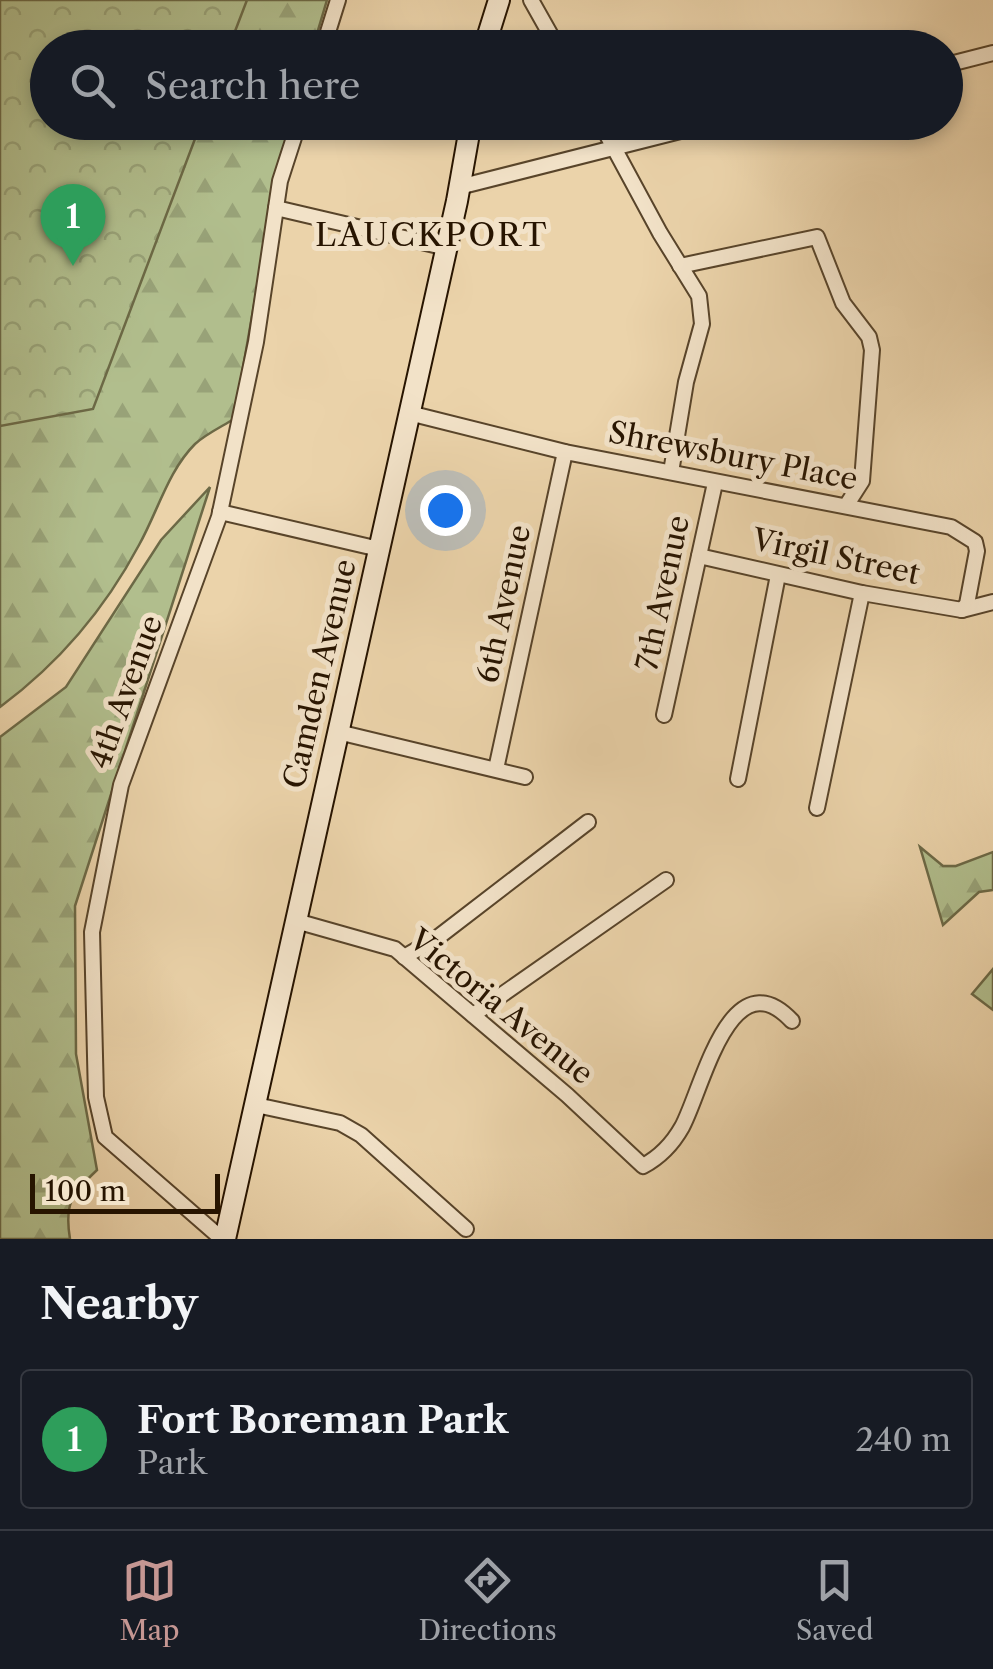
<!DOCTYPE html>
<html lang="en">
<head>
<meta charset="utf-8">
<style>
  body { margin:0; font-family:"Libre Caslon Text",serif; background:#242831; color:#f1f3f6 }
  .scale { position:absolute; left:30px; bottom:25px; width:190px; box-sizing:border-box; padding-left:10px; border:5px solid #271400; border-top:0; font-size:28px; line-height:35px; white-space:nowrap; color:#271400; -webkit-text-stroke:8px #f2e2c8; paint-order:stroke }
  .you { position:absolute; left:445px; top:510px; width:35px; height:35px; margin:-25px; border:8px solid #fff; border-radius:50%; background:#1a73e8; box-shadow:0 0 0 15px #1a73e833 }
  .badge { display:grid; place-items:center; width:65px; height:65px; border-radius:50%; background:#c59692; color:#fff; font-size:32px; font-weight:700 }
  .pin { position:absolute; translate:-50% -82px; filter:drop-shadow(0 2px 5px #0008) }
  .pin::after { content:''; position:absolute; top:52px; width:35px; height:30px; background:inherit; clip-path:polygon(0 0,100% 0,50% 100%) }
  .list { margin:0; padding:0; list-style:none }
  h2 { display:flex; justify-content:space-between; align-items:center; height:130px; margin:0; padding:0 40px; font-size:42px }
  h2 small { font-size:32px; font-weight:400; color:#9ea1a6 }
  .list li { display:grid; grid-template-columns:65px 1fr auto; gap:30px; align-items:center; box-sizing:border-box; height:140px; margin:0 20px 20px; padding:0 20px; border:2px solid #363941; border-radius:10px }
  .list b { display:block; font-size:38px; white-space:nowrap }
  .list p { margin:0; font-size:32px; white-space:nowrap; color:#9ea1a6 }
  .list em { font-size:32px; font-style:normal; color:#9ea1a6 }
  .icon { flex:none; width:55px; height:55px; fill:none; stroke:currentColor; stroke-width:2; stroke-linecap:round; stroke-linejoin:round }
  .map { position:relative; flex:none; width:993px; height:1239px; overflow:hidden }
  .search { position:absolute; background:#171b24; box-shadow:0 5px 15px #0003; left:30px; right:30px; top:30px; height:110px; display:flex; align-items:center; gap:25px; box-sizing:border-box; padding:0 35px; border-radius:55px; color:#9ea1a6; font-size:38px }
  .sheet { height:290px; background:#171b24 }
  nav { display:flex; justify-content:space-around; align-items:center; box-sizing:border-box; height:140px; border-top:2px solid #363941; background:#171b24; font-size:28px; color:#9ea1a6 }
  nav a { display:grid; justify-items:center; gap:5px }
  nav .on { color:#c59692 }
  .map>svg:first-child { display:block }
</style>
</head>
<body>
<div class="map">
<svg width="993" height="1239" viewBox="0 0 993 1239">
  <defs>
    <pattern id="forest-firs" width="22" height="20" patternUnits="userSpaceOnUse" patternTransform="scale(2.5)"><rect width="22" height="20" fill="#b1be8d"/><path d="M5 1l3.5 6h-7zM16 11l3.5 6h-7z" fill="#98a278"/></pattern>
    <pattern id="park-crowns" width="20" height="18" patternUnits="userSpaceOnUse" patternTransform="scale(2.5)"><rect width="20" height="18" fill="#b1be8d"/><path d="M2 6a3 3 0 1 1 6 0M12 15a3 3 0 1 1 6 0" fill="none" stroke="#98a278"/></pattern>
  </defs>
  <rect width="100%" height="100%" fill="#ebd3aa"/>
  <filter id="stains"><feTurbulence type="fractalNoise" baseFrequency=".002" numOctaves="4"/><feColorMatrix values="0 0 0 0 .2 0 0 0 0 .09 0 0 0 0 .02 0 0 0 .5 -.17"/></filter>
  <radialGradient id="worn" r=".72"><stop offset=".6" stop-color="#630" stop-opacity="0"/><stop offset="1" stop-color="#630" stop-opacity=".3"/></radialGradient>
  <g fill="url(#forest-firs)" stroke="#6c6946" stroke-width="2.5">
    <path d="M96,0H327L313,47L92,48Z"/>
    <path d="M78,123H291L279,162L234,419C221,427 206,434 195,444C168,471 158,511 139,545C105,609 58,664 0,707V346Z"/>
    <path d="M210,487L75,906L76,1054L97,1170C72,1194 64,1203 70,1239H0V737L66,687L161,540Z"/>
    <path d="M920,847L943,866H956L993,852V890L979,892L943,925Z"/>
  </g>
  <path fill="url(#park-crowns)" stroke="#6c6946" stroke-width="2.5" d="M0,0H247L229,47L48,48V122L201,123L93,409L0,426Z"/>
  <path fill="#b1be8d" stroke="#6c6946" stroke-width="2.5" d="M993,969V1010L972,994Z"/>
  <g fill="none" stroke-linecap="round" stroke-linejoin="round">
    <defs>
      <g id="street">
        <path d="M531,0L558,48"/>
        <path d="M323,48L338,0"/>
        <path d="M946,65L993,53"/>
        <path d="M600,122L660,233L699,296L702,324L686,382L671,472"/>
        <path d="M459,187L716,122"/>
        <path d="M276,208L447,248"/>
        <path d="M680,266L817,237L843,303L869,337L872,350L862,481L846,506"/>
        <path d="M409,413L565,452L951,527L975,542L977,551L967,604L962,610"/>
        <path d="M220,512L379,549"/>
        <path d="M699,556L862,593L962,610L993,602"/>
        <path d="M664,715L715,483"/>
        <path d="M338,732L525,777"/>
        <path d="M496,769L565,452"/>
        <path d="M738,779L778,575"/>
        <path d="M817,808L862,593"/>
        <path d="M296,921L395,949L567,1095L643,1166C660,1157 673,1143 682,1127C702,1091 730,955 792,1021"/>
        <path d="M404,957L437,938L588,822"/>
        <path d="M473,1015L666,880"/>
        <path d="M256,1105L340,1123L361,1135L466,1229"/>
        <path d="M222,1239L105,1137L96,1097L92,932L121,785L219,517L256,342L280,181L299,122"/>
      </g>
      <g id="secondary">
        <path d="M484,48L499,0"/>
        <path d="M225,1239L457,201L471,122"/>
      </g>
    </defs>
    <use href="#street" stroke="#58442a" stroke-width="18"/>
    <use href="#secondary" stroke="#271400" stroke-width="24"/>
    <use href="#street" stroke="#f2e2c8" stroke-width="14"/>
    <use href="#secondary" stroke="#f2e2c8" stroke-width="20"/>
  </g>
  <g text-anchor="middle" stroke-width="10" stroke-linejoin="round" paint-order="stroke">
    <g font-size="30" fill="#271400" stroke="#f2e2c8">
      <text transform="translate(733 456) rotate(11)" y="10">Shrewsbury Place</text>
      <text transform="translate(836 557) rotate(12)" y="10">Virgil Street</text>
      <text transform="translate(663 593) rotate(-78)" y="10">7th Avenue</text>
      <text transform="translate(504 604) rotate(-78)" y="10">6th Avenue</text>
      <text transform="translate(320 674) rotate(-77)" y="10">Camden Avenue</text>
      <text transform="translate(126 692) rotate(-70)" y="10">4th Avenue</text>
      <text transform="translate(501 1007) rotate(39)" y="10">Victoria Avenue</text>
    </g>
    <g font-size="32" letter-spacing="2.5" fill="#271400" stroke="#f2e2c8">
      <text x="432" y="246">LAUCKPORT</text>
    </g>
  </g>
  <rect width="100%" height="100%" filter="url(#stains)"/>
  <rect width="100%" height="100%" fill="url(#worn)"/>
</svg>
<div class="scale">100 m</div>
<div class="you"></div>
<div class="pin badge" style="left:73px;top:266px;background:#2e9e5b">1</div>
<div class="search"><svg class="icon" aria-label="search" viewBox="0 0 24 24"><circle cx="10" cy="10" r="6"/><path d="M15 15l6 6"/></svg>Search here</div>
</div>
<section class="sheet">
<h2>Nearby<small></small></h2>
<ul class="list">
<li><span class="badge" style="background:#2e9e5b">1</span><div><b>Fort Boreman Park</b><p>Park</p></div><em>240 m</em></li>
</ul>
</section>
<nav>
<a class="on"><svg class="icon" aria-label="map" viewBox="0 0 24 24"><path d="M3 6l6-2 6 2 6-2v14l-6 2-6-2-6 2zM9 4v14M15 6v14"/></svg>Map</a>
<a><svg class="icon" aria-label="directions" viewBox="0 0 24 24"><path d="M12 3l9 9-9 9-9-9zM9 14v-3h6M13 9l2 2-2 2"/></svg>Directions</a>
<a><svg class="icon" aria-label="saved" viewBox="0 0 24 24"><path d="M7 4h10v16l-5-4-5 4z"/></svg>Saved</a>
</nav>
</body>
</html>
